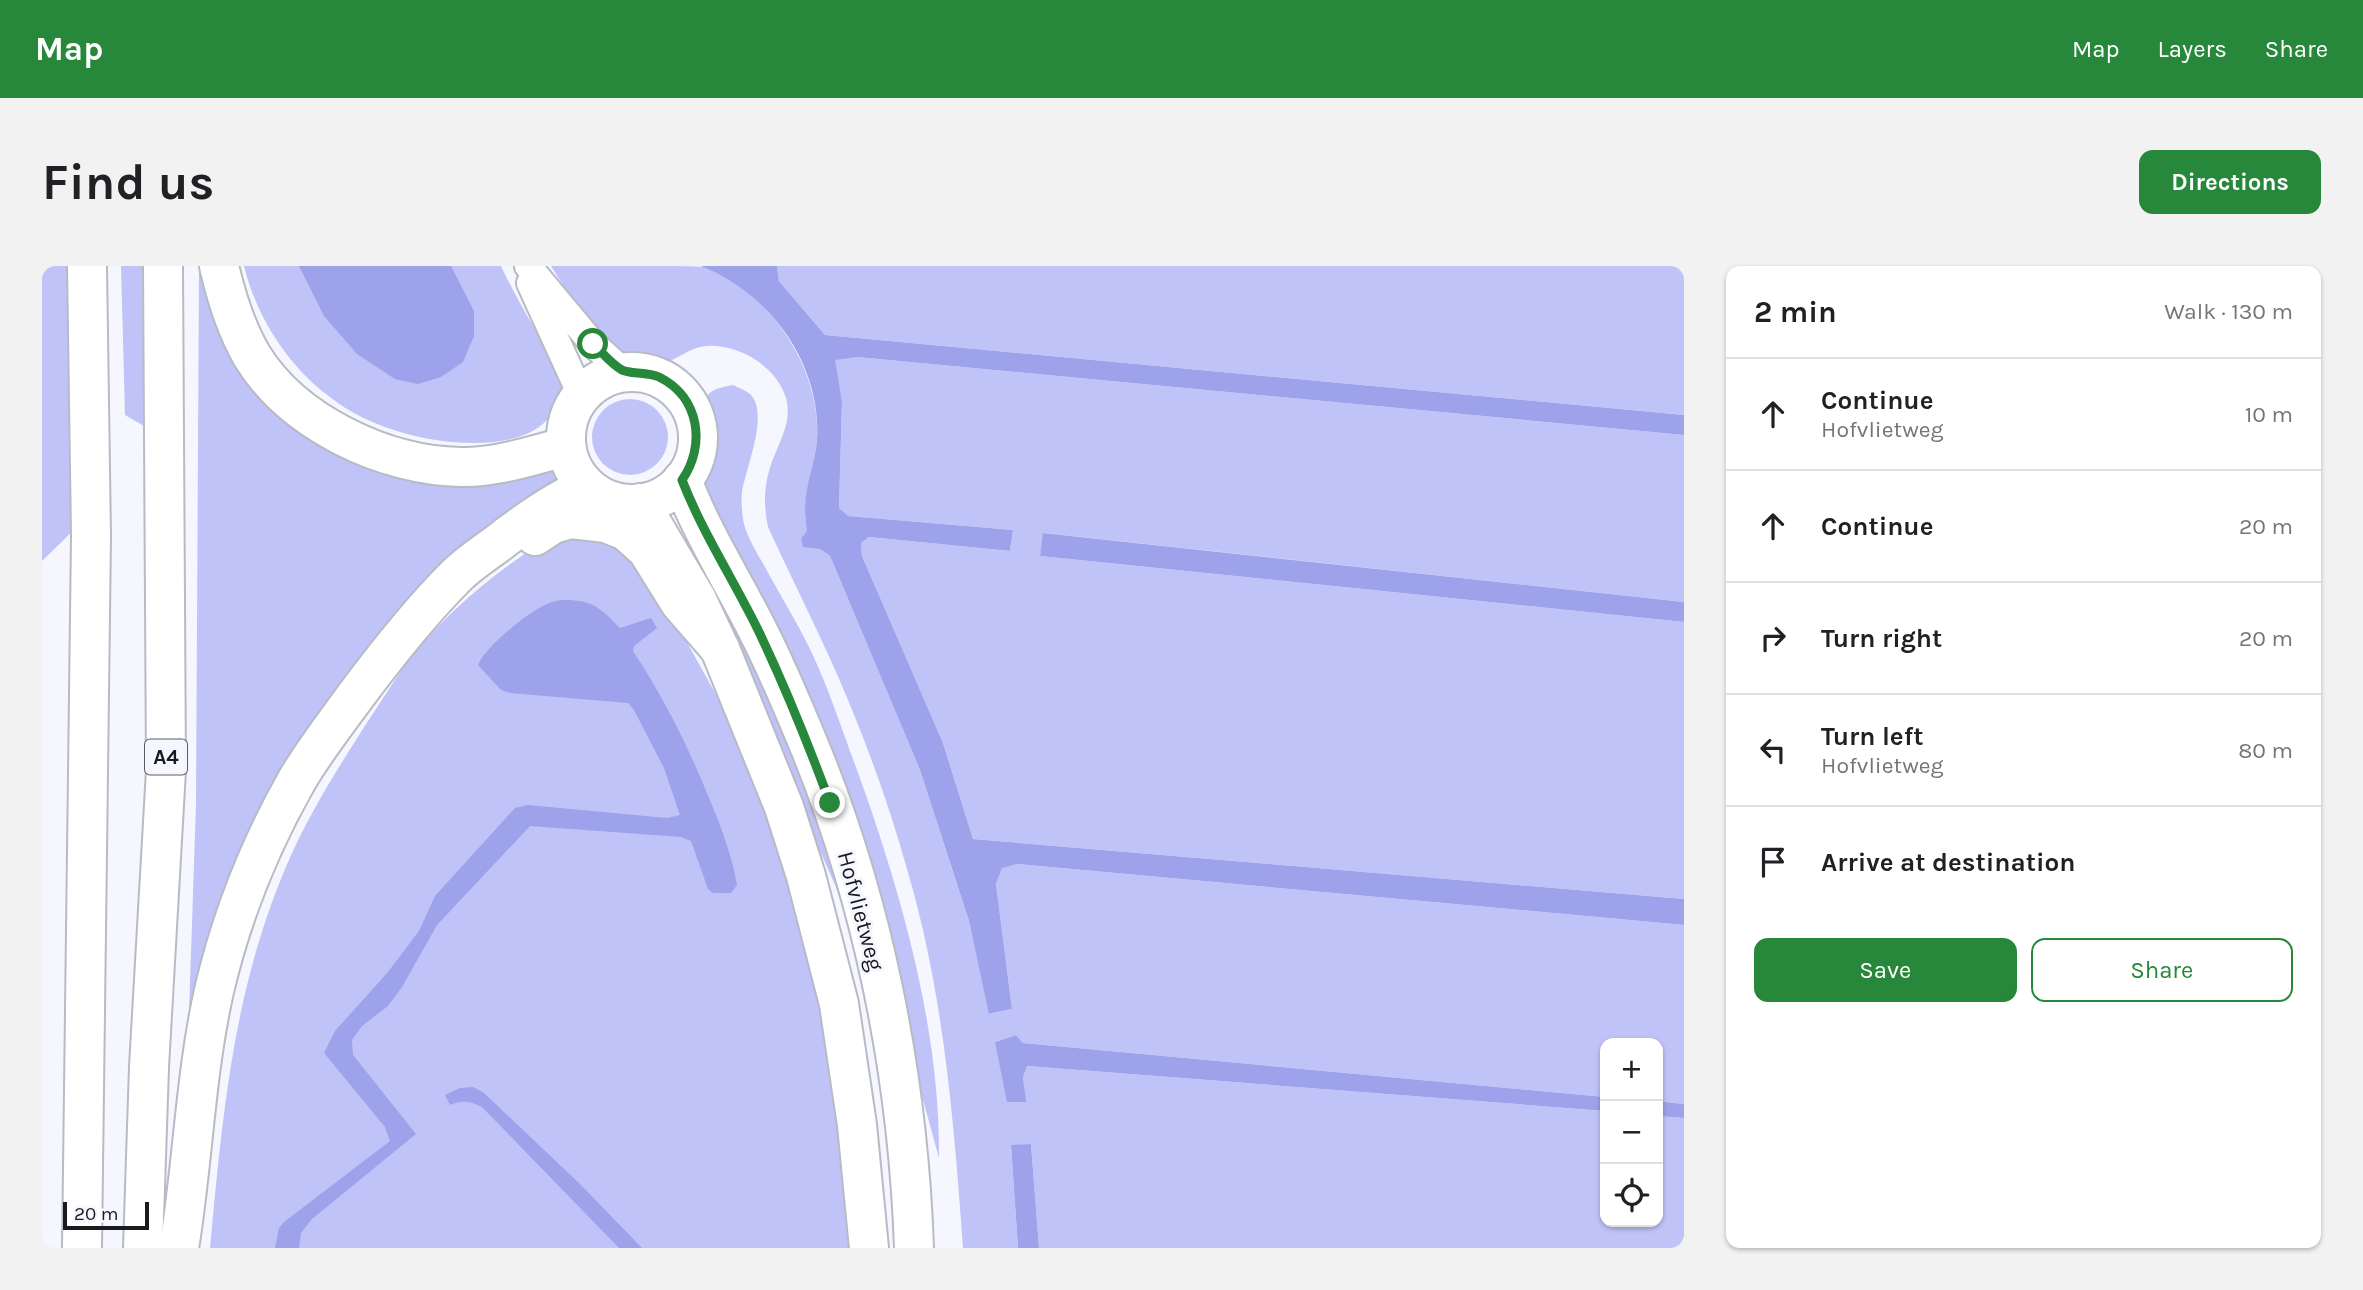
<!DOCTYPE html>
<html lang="en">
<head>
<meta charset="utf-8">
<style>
  body { margin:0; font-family:Karla,sans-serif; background:#f2f2f2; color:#202124 }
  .controls { position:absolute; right:21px; bottom:21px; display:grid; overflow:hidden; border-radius:14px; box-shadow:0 2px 5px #0004 }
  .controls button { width:63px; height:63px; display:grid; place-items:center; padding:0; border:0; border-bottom:2px solid #e0e0e0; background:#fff; color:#202124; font:35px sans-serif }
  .scale { position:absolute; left:21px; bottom:18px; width:86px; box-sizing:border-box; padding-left:7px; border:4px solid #191a1e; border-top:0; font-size:19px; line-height:24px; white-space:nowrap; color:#191a1e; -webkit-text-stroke:5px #f6f7fe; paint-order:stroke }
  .stop { position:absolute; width:21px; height:21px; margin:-16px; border:5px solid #27873a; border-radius:50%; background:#fff }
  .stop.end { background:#27873a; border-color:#fff; box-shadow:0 2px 7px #0008 }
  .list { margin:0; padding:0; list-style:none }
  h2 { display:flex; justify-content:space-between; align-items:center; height:91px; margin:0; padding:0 28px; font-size:30px }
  h2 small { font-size:23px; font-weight:400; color:#757577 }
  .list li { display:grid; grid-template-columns:46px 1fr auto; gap:21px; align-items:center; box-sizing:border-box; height:112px; padding:0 28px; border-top:2px solid #e0e0e0 }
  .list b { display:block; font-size:26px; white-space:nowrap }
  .list p { margin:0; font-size:23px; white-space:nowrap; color:#757577 }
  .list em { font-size:23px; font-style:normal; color:#757577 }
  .actions { display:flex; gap:14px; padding:21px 28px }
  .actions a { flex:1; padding:16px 0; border:2px solid #27873a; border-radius:14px; text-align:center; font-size:24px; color:#27873a }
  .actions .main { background:#27873a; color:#fff }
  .icon { flex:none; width:38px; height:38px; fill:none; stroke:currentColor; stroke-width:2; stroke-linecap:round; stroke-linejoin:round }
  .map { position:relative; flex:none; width:1642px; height:982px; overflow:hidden; border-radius:14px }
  header { display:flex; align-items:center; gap:42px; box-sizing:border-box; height:98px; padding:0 35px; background:#27873a; color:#fff }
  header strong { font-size:33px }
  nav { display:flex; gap:38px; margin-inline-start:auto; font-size:24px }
  .intro { display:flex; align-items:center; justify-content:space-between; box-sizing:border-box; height:168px; padding:0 42px }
  h1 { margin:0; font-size:49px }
  .button { padding:18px 32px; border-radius:14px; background:#27873a; color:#fff; font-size:24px; font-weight:700 }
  main { display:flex; gap:42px; padding:0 42px }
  aside { flex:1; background:#fff; border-radius:14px; box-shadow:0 2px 5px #0004 }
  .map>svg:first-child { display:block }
</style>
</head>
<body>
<header>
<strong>Map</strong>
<nav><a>Map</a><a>Layers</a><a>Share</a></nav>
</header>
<div class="intro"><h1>Find us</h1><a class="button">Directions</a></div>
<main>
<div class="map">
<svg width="1642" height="982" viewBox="0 0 1642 982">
  <rect width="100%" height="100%" fill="#f6f7fe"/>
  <g fill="#bfc3f7">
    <path d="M0,0H33L37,259L0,295Z"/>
    <path d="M79,0H100L102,160L83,149Z"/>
    <path d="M157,0H164L275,167L515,197L524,215L371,336L151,747H147L154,537Z"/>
    <path d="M202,0H459C469,21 480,42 492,61C501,77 517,94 520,113C521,125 516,137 510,148C483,187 405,179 365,168C335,160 307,147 284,128C244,97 214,49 202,0Z"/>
    <path d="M509,0C546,0 583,0 621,0C633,0 651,0 663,1C729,27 779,103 775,173C773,202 758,233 765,262C768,274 779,284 788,290L878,504L927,655L948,748L970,743L954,618L960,601L975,598L1642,659V838L1616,835V777H1563V831L981,777L974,769L953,776L983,835L981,810L985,800L1563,845V956H1616V850L1642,852V982H997L989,878L969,880L976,982H921C912,857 902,731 867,610C846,534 818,458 785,386C766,344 745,303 726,261C721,238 722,216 731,193C739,172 750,155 744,132C734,100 697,78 664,80C651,81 641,89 630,94C615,100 592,94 578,88C553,77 524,23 509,0Z"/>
    <path d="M735,0H1642V149L783,69L737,15Z"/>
    <path d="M815,91L1642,169V336L1002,267L998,290L1642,356V633L931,573L901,477L820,290L819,277L827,271L968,285L971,264L805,250L797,242L800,135L792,93Z"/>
    <path d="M691,119C697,122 704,124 709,129C727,149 704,201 700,226C699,235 700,249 702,258C706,273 715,287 723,301C738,329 755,356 769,385C787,423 800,464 815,504C859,626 898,761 897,892L880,830L868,826L657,210C662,196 667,182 666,167C665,138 651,126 691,119Z"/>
    <circle cx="588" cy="171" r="38"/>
    <path d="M523,265L584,280L633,355L685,448L710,505L752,629L789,784L809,982H168C181,843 192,716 250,587C281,520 325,458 365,395C406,345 465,293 523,265Z"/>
    <path d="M684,321L727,408L828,707L848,876L830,762L810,670L794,621L665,331Z"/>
  </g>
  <g fill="#9ea2ea">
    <path d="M257,0H409L432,45V70L421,96L399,111L376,118L353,113L315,88L282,50Z"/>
    <path d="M659,0H735L737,15L783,69L1642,149V169L815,91L793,94L800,135L797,242L806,250L971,264L968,285L827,271L819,277L820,290L901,477L931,573L1642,633V659L975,598L960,602L954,618L970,743L947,748L927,655L878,504L788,290L778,283L761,281L759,273L765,265C764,258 763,250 763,243C763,220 773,197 775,174C780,99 728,27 659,0Z"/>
    <path d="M1001,267L1642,336V356L998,290Z"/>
    <path d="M519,334C549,333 558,341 578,362L609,352L615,362L592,380L591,385C622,432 646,480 667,532C679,561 690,589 695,619L689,627H671L666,623L649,575L639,571L488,560L395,659L360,721L346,740L320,760L310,774L311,789L374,868L270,953L259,967L257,982H233L237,962L242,956L348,875L343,861L282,787L293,765L346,706L377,665L393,630L473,542L486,539L625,552L638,549L622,502L592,444L586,437L468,427L459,424L436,399C443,381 485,347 503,339C508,336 514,335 519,334Z"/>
    <path d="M974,769L981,777L1563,831V845L985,800L981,811L984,836H965L953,776Z"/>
    <path d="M431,821L442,827L538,918L600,982H577L440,841C428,835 420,834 408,839L403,829L418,822Z"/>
    <path d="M1616,835L1642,838V852L1616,850Z"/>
    <path d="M989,878L997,982H976L969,879Z"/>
  </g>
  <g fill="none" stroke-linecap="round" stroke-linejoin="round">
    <defs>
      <g id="minor">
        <path d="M486,0L551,78L582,106"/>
        <path d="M488,17L539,129"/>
      </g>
      <g id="primary">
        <circle cx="590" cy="172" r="66"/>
        <path d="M640,214C660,267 691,315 716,365C734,400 749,436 764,472C831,632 866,809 872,982"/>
        <path d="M598,237L655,334L678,383L742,541L764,610L797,738L815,859L827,982"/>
      </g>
      <g id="motorway">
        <path d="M177,0C184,30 194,63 210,90C251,157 343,200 419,201C455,202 490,189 524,181"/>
        <path d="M493,270L511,258L529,253L564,257L584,265L605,284L638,337L678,383"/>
        <path d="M40,982L49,270L45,0"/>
        <path d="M101,982L107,801L124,504L121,0"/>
        <path d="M137,982C151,897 153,810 172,725C189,652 218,579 255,514C272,485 293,458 312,432C344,389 377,347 414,310C429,295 448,284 464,271C489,252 516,233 545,221"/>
      </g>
    </defs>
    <use href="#minor" stroke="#b8bac5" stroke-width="30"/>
    <use href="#primary" stroke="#b8bac5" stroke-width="42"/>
    <use href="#motorway" stroke="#b8bac5" stroke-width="42"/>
    <use href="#minor" stroke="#fff" stroke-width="26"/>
    <use href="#primary" stroke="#fff" stroke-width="38"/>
    <use href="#motorway" stroke="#fff" stroke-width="38"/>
  </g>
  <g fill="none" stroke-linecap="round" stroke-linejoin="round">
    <path stroke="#27873a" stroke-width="9" d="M551,78C560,86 569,98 580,104C587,108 606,106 617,111C658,131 664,180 640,214C661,268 693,316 718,368C744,423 767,480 788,537"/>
  </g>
  <g text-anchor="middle" stroke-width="6" stroke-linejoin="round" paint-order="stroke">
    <rect fill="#f6f7fe" stroke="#5b5c61" stroke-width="2" x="103" y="473.5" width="42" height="35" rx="5"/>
    <g font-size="21" font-weight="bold" fill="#191a1e">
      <text x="124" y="498">A4</text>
    </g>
    <g font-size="23" fill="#191a1e" stroke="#f6f7fe">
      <text transform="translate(819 645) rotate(75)" y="8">Hofvlietweg</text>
    </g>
  </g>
</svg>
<div class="controls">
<button>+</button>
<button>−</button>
<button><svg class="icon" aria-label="locate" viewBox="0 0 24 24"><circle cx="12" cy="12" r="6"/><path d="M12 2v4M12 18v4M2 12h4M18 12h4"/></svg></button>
</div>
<div class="scale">20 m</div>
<div class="stop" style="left:551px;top:78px"></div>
<div class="stop end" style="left:788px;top:537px"></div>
</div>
<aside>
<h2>2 min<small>Walk · 130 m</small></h2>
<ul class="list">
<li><svg class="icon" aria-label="ahead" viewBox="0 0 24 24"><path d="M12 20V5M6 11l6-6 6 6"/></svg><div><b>Continue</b><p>Hofvlietweg</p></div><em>10 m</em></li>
<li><svg class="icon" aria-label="ahead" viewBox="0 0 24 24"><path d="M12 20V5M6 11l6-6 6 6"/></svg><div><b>Continue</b></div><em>20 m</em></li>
<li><svg class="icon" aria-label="right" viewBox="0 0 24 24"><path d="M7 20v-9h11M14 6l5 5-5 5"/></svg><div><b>Turn right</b></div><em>20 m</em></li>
<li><svg class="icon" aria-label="left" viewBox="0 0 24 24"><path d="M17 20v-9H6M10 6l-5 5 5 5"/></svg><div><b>Turn left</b><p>Hofvlietweg</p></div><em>80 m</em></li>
<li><svg class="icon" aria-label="arrive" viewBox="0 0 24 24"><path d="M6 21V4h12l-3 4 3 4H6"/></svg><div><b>Arrive at destination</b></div></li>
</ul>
<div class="actions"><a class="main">Save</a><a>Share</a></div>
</aside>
</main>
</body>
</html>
